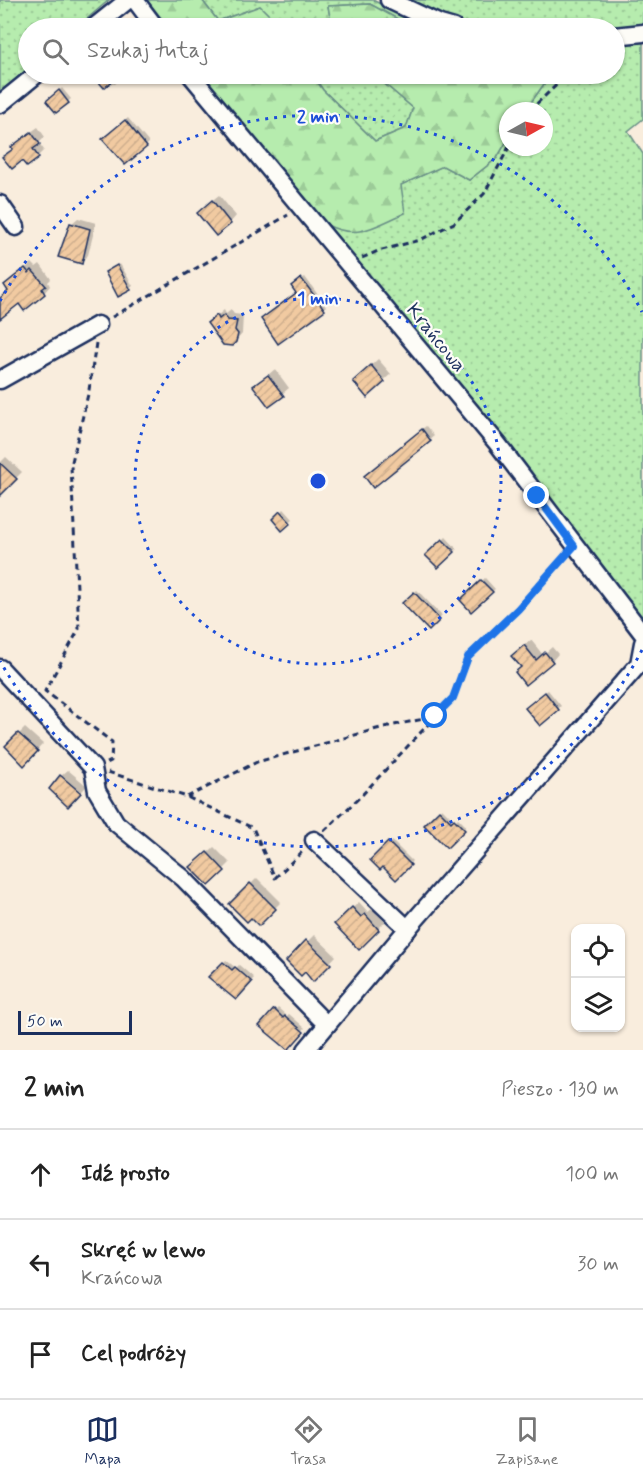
<!DOCTYPE html>
<html lang="pl">
<head>
<meta charset="utf-8">
<style>
  body { margin:0; font-family:Mynerve,sans-serif; background:#f2f2f2; color:#222 }
  .controls { position:absolute; right:18px; bottom:18px; display:grid; overflow:hidden; border-radius:12px; box-shadow:0 2px 4px #0004 }
  .controls button { width:54px; height:54px; display:grid; place-items:center; padding:0; border:0; border-bottom:2px solid #e0e0e0; background:#fff; color:#222; font:30px sans-serif }
  .compass { position:absolute; left:499px; top:102px; width:54px; height:54px; border-radius:50%; background:#fff; box-shadow:0 2px 4px #0004; rotate:82deg }
  .scale { position:absolute; left:18px; bottom:15px; width:114px; box-sizing:border-box; padding-left:6px; border:3px solid #1b2f5e; border-top:0; font-size:16px; line-height:21px; white-space:nowrap; color:#1b2f5e; -webkit-text-stroke:4px #fdfcf7; paint-order:stroke }
  .stop { position:absolute; width:18px; height:18px; margin:-14px; border:4px solid #1a73e8; border-radius:50%; background:#fff }
  .stop.end { background:#1a73e8; border-color:#fff; box-shadow:0 2px 6px #0008 }
  .list { margin:0; padding:0; list-style:none }
  h2 { display:flex; justify-content:space-between; align-items:center; height:78px; margin:0; padding:0 24px; font-size:26px }
  h2 small { font-size:20px; font-weight:400; color:#767676 }
  .list li { display:grid; grid-template-columns:39px 1fr auto; gap:18px; align-items:center; box-sizing:border-box; height:90px; padding:0 24px; border-top:2px solid #e0e0e0 }
  .list b { display:block; font-size:22px; white-space:nowrap }
  .list p { margin:0; font-size:20px; white-space:nowrap; color:#767676 }
  .list em { font-size:20px; font-style:normal; color:#767676 }
  .icon { flex:none; width:33px; height:33px; fill:none; stroke:currentColor; stroke-width:2; stroke-linecap:round; stroke-linejoin:round }
  .map { position:relative; flex:none; width:643px; height:1050px; overflow:hidden }
  .search { position:absolute; background:#fff; box-shadow:0 2px 4px #0004; left:18px; right:18px; top:18px; height:66px; display:flex; align-items:center; gap:15px; box-sizing:border-box; padding:0 21px; border-radius:33px; color:#767676; font-size:22px }
  .sheet { height:348px; background:#fff }
  nav { display:flex; justify-content:space-around; align-items:center; box-sizing:border-box; height:84px; border-top:2px solid #e0e0e0; background:#fff; font-size:16px; color:#767676 }
  nav a { display:grid; justify-items:center; gap:3px }
  nav .on { color:#1b2f5e }
  .map>svg:first-child { display:block }
</style>
</head>
<body>
<div class="map">
<svg width="643" height="1050" viewBox="0 0 643 1050">
  <defs>
    <pattern id="grass-dots" width="8" height="8" patternUnits="userSpaceOnUse" patternTransform="scale(1.5)"><rect width="8" height="8" fill="#b6ecae"/><path d="M2 2h.1M6 6h.1" fill="none" stroke="#9ccb98" stroke-width="1.8" stroke-linecap="round"/></pattern>
    <pattern id="forest-firs" width="22" height="20" patternUnits="userSpaceOnUse" patternTransform="scale(1.5)"><rect width="22" height="20" fill="#b6ecae"/><path d="M5 1l3.5 6h-7zM16 11l3.5 6h-7z" fill="#9ccb98"/></pattern>
    <pattern id="building-hatch" width="6" height="6" patternUnits="userSpaceOnUse" patternTransform="scale(1.5)"><rect width="6" height="6" fill="#f1caa1"/><path d="M-1 1l2-2M0 6l6-6M5 7l2-2" fill="none" stroke="#ceae8d"/></pattern>
  </defs>
  <rect width="100%" height="100%" fill="#f9eddd"/>
  <filter id="ink" filterUnits="userSpaceOnUse"><feTurbulence type="fractalNoise" baseFrequency=".0167" numOctaves="2"/><feDisplacementMap in="SourceGraphic" scale="12" xChannelSelector="R" yChannelSelector="G"/><feConvolveMatrix kernelMatrix="1 2 1 2 8 2 1 2 1" color-interpolation-filters="sRGB"/></filter>
  <g filter="url(#ink)">
    <g fill="url(#grass-dots)" stroke="#688e86" stroke-width="1.5">
      <path d="M0,0H109L76,28H28V68L0,93Z"/>
      <path d="M202,0H373L424,28H414L370,4L328,6L332,28H282L260,6L218,21Z"/>
      <path d="M400,0H643V29L464,28Z"/>
      <path d="M643,40V119L628,131L643,154V624L375,283L325,224L332,227L400,185L443,166L469,180L497,158L508,139V147H544V111H525L551,74H614L615,44Z"/>
      <path d="M312,74H373L413,108L406,128L375,141L323,90Z"/>
    </g>
    <g fill="url(#forest-firs)" stroke="#688e86" stroke-width="1.5">
      <path d="M147,0H202L218,21L260,6L282,28H169Z"/>
      <path d="M370,4L414,28H332L328,6Z"/>
      <path d="M203,74H312L323,90L375,141L406,128L413,108L373,74H460L466,79L486,74H551L525,111H508V139L497,158L469,180L443,166L401,185L405,213C375,226 357,241 325,224L239,122Z"/>
    </g>
    <g fill="#0003">
      <path d="M95,74H122V77L115,84L107,83L104,86Z"/>
      <path d="M62,88L71,99L56,111L48,101Z"/>
      <path d="M128,118L149,143L125,163L107,136Z"/>
      <path d="M38,127L45,137L39,143L44,150L38,156L23,159L4,157L20,140Z"/>
      <path d="M219,195L236,216L230,223L205,206Z"/>
      <path d="M78,218L96,223L88,255L81,262L71,224Z"/>
      <path d="M32,263L36,267L40,264L51,279L48,282L50,286L44,293L0,308V298L10,290L12,279Z"/>
      <path d="M120,264L133,286L130,288L109,270Z"/>
      <path d="M305,277L326,306L324,309L298,293L296,283Z"/>
      <path d="M224,310L226,314L231,310L234,314L243,315L242,334L236,341L209,323Z"/>
      <path d="M378,359L391,374L367,395L361,375Z"/>
      <path d="M275,369L289,388L269,405L255,386Z"/>
      <path d="M426,426L434,436L374,485L369,472Z"/>
      <path d="M6,457L22,472L3,491L0,488V463Z"/>
      <path d="M284,509L293,519L282,529L274,519Z"/>
      <path d="M446,537L457,549L438,566L428,555Z"/>
      <path d="M485,578L495,589L471,610L462,600Z"/>
      <path d="M417,590L442,616L429,629L404,603Z"/>
      <path d="M531,640L543,655L552,647L558,654L552,661L522,667L519,649Z"/>
      <path d="M548,690L561,706L540,724L530,705Z"/>
      <path d="M25,728L43,744L24,764L7,746Z"/>
      <path d="M68,770L87,786L68,805L61,776Z"/>
      <path d="M442,808L455,821L458,818L466,826L447,846L426,825Z"/>
      <path d="M392,841L412,861L396,878L383,865L372,860Z"/>
      <path d="M214,847L230,863L209,884L199,861Z"/>
      <path d="M257,878L281,902L259,924L251,916L231,904Z"/>
      <path d="M359,902L368,912L372,909L385,922L359,948L336,924Z"/>
      <path d="M314,935L336,956L313,980L305,970L288,961Z"/>
      <path d="M226,960L236,968L239,965L254,978L236,998L211,977Z"/>
      <path d="M278,1008L287,1016L289,1014L305,1028L287,1049L262,1026Z"/>
    </g>
    <g fill="url(#building-hatch)" stroke="#1b2f5e" stroke-width="1.5">
      <path d="M92,74H121L104,88Z"/>
      <path d="M59,90L69,103L56,113L46,101Z"/>
      <path d="M125,120L147,147L125,165L102,139Z"/>
      <path d="M31,132L40,144L33,149L39,158L27,167L22,161L12,169L2,157L13,149L11,147Z"/>
      <path d="M212,200L231,224L216,236L197,213Z"/>
      <path d="M70,223L90,229L82,264L58,257Z"/>
      <path d="M117,265L131,290L118,297L105,272Z"/>
      <path d="M25,268L29,273L32,270L46,286L42,289L45,294L24,311L19,304L0,319V298L8,291L4,285Z"/>
      <path d="M301,278L325,310L278,344L261,319L296,293L291,286Z"/>
      <path d="M217,315L219,319L224,315L228,320L237,321L235,330L238,334L236,342L232,346L223,345L207,323Z"/>
      <path d="M371,365L385,382L367,398L353,381Z"/>
      <path d="M268,375L284,396L269,407L253,386Z"/>
      <path d="M422,429L431,441L373,488L364,476Z"/>
      <path d="M0,463L17,479L0,496Z"/>
      <path d="M280,511L291,523L282,531L272,519Z"/>
      <path d="M442,539L455,552L438,568L425,555Z"/>
      <path d="M481,580L493,592L471,612L460,600Z"/>
      <path d="M414,592L440,620L429,631L402,603Z"/>
      <path d="M524,645L536,660L545,652L553,662L525,685L515,672L521,667L511,656Z"/>
      <path d="M545,692L559,710L540,726L525,708Z"/>
      <path d="M18,733L38,751L24,766L5,746Z"/>
      <path d="M60,775L81,793L68,807L49,789Z"/>
      <path d="M439,810L451,822L454,819L465,830L447,848L424,825Z"/>
      <path d="M388,842L411,865L396,880L383,867L380,870L370,860Z"/>
      <path d="M207,852L225,871L209,886L190,867Z"/>
      <path d="M250,883L276,909L259,926L251,918L247,922L229,904Z"/>
      <path d="M352,907L361,917L365,914L379,930L359,950L334,924Z"/>
      <path d="M306,940L331,964L313,982L305,972L301,976L286,961Z"/>
      <path d="M223,962L232,970L235,967L252,982L236,1000L208,977Z"/>
      <path d="M274,1009L283,1018L285,1016L304,1032L288,1050L259,1026Z"/>
    </g>
    <g fill="none" stroke-linecap="round" stroke-linejoin="round">
      <defs>
        <g id="minor">
          <path d="M135,0L156,28"/>
          <path d="M389,0L440,24L454,28"/>
          <path d="M93,28L128,0"/>
          <path d="M614,36L643,33"/>
          <path d="M190,74L497,443L643,634"/>
          <path d="M0,104L37,74"/>
          <path d="M0,204L16,227"/>
          <path d="M0,380L98,325"/>
          <path d="M0,668L93,768L97,791L116,823L183,878L327,1025"/>
          <path d="M314,840L408,929"/>
          <path d="M306,1050L415,920L639,664L643,643"/>
        </g>
      </defs>
      <use href="#minor" stroke="#1b2f5e" stroke-width="21"/>
      <g stroke="#1b2f5e" stroke-width="3" stroke-dasharray="6 4.5" stroke-linecap="butt">
        <path d="M529,111L568,74"/>
        <path d="M362,258L378,251L420,240L454,223L484,194L509,147"/>
        <path d="M112,317L288,215"/>
        <path d="M96,343L89,390L71,466L79,629L45,691L112,742L111,761L107,763"/>
        <path d="M108,772L187,797L253,828L275,878L304,850"/>
        <path d="M187,797L257,762L384,727L434,717"/>
        <path d="M324,831L361,796L453,698L468,657L518,609L565,556"/>
      </g>
      <use href="#minor" stroke="#fdfcf7" stroke-width="16"/>
    </g>
  </g>
  <g fill="none" stroke-linecap="round" stroke-linejoin="round" filter="url(#ink)">
    <path stroke="#1a73e8" stroke-width="8" d="M435,716L453,698L468,657L518,609L574,546L537,496"/>
  </g>
  <g fill="none" stroke="#1d4ed8" stroke-width="3" stroke-dasharray="3 6">
    <circle cx="318" cy="481" r="183"/>
    <path d="M642 650A365 365 0 0 1 0 661M0 301A365 365 0 0 1 642 312"/>
  </g>
  <g text-anchor="middle" stroke-width="4.5" stroke-linejoin="round" paint-order="stroke">
    <g font-size="20" fill="#1b2f5e" stroke="#fdfcf7">
      <text transform="translate(437 337) rotate(51)" y="7">Krańcowa</text>
    </g>
  </g>
  <circle cx="318" cy="481" r="9" fill="#1d4ed8" stroke="#fdfcf7" stroke-width="3"/>
  <g font-size="18" text-anchor="middle" font-weight="bold" fill="#1d4ed8" stroke="#fdfcf7" stroke-width="4.5" stroke-linejoin="round" paint-order="stroke">
    <text x="318" y="122">2 min</text>
    <text x="318" y="304">1 min</text>
  </g>
</svg>
<div class="controls">
<button><svg class="icon" aria-label="locate" viewBox="0 0 24 24"><circle cx="12" cy="12" r="6"/><path d="M12 2v4M12 18v4M2 12h4M18 12h4"/></svg></button>
<button><svg class="icon" aria-label="layers" viewBox="0 0 24 24"><path d="M12 4l9 5-9 5-9-5zM3 14l9 5 9-5"/></svg></button>
</div>
<svg class="compass" viewBox="-18 -18 36 36"><path d="M0-13l5 13h-10z" fill="#e53935"/><path d="M0 13l5-13h-10z" fill="#767676"/></svg>
<div class="scale">50 m</div>
<div class="stop" style="left:435px;top:716px"></div>
<div class="stop end" style="left:537px;top:496px"></div>
<div class="search"><svg class="icon" aria-label="search" viewBox="0 0 24 24"><circle cx="10" cy="10" r="6"/><path d="M15 15l6 6"/></svg>Szukaj tutaj</div>
</div>
<section class="sheet">
<h2>2 min<small>Pieszo · 130 m</small></h2>
<ul class="list">
<li><svg class="icon" aria-label="ahead" viewBox="0 0 24 24"><path d="M12 20V5M6 11l6-6 6 6"/></svg><div><b>Idź prosto</b></div><em>100 m</em></li>
<li><svg class="icon" aria-label="left" viewBox="0 0 24 24"><path d="M17 20v-9H6M10 6l-5 5 5 5"/></svg><div><b>Skręć w lewo</b><p>Krańcowa</p></div><em>30 m</em></li>
<li><svg class="icon" aria-label="arrive" viewBox="0 0 24 24"><path d="M6 21V4h12l-3 4 3 4H6"/></svg><div><b>Cel podróży</b></div></li>
</ul>
</section>
<nav>
<a class="on"><svg class="icon" aria-label="map" viewBox="0 0 24 24"><path d="M3 6l6-2 6 2 6-2v14l-6 2-6-2-6 2zM9 4v14M15 6v14"/></svg>Mapa</a>
<a><svg class="icon" aria-label="directions" viewBox="0 0 24 24"><path d="M12 3l9 9-9 9-9-9zM9 14v-3h6M13 9l2 2-2 2"/></svg>Trasa</a>
<a><svg class="icon" aria-label="saved" viewBox="0 0 24 24"><path d="M7 4h10v16l-5-4-5 4z"/></svg>Zapisane</a>
</nav>
</body>
</html>
